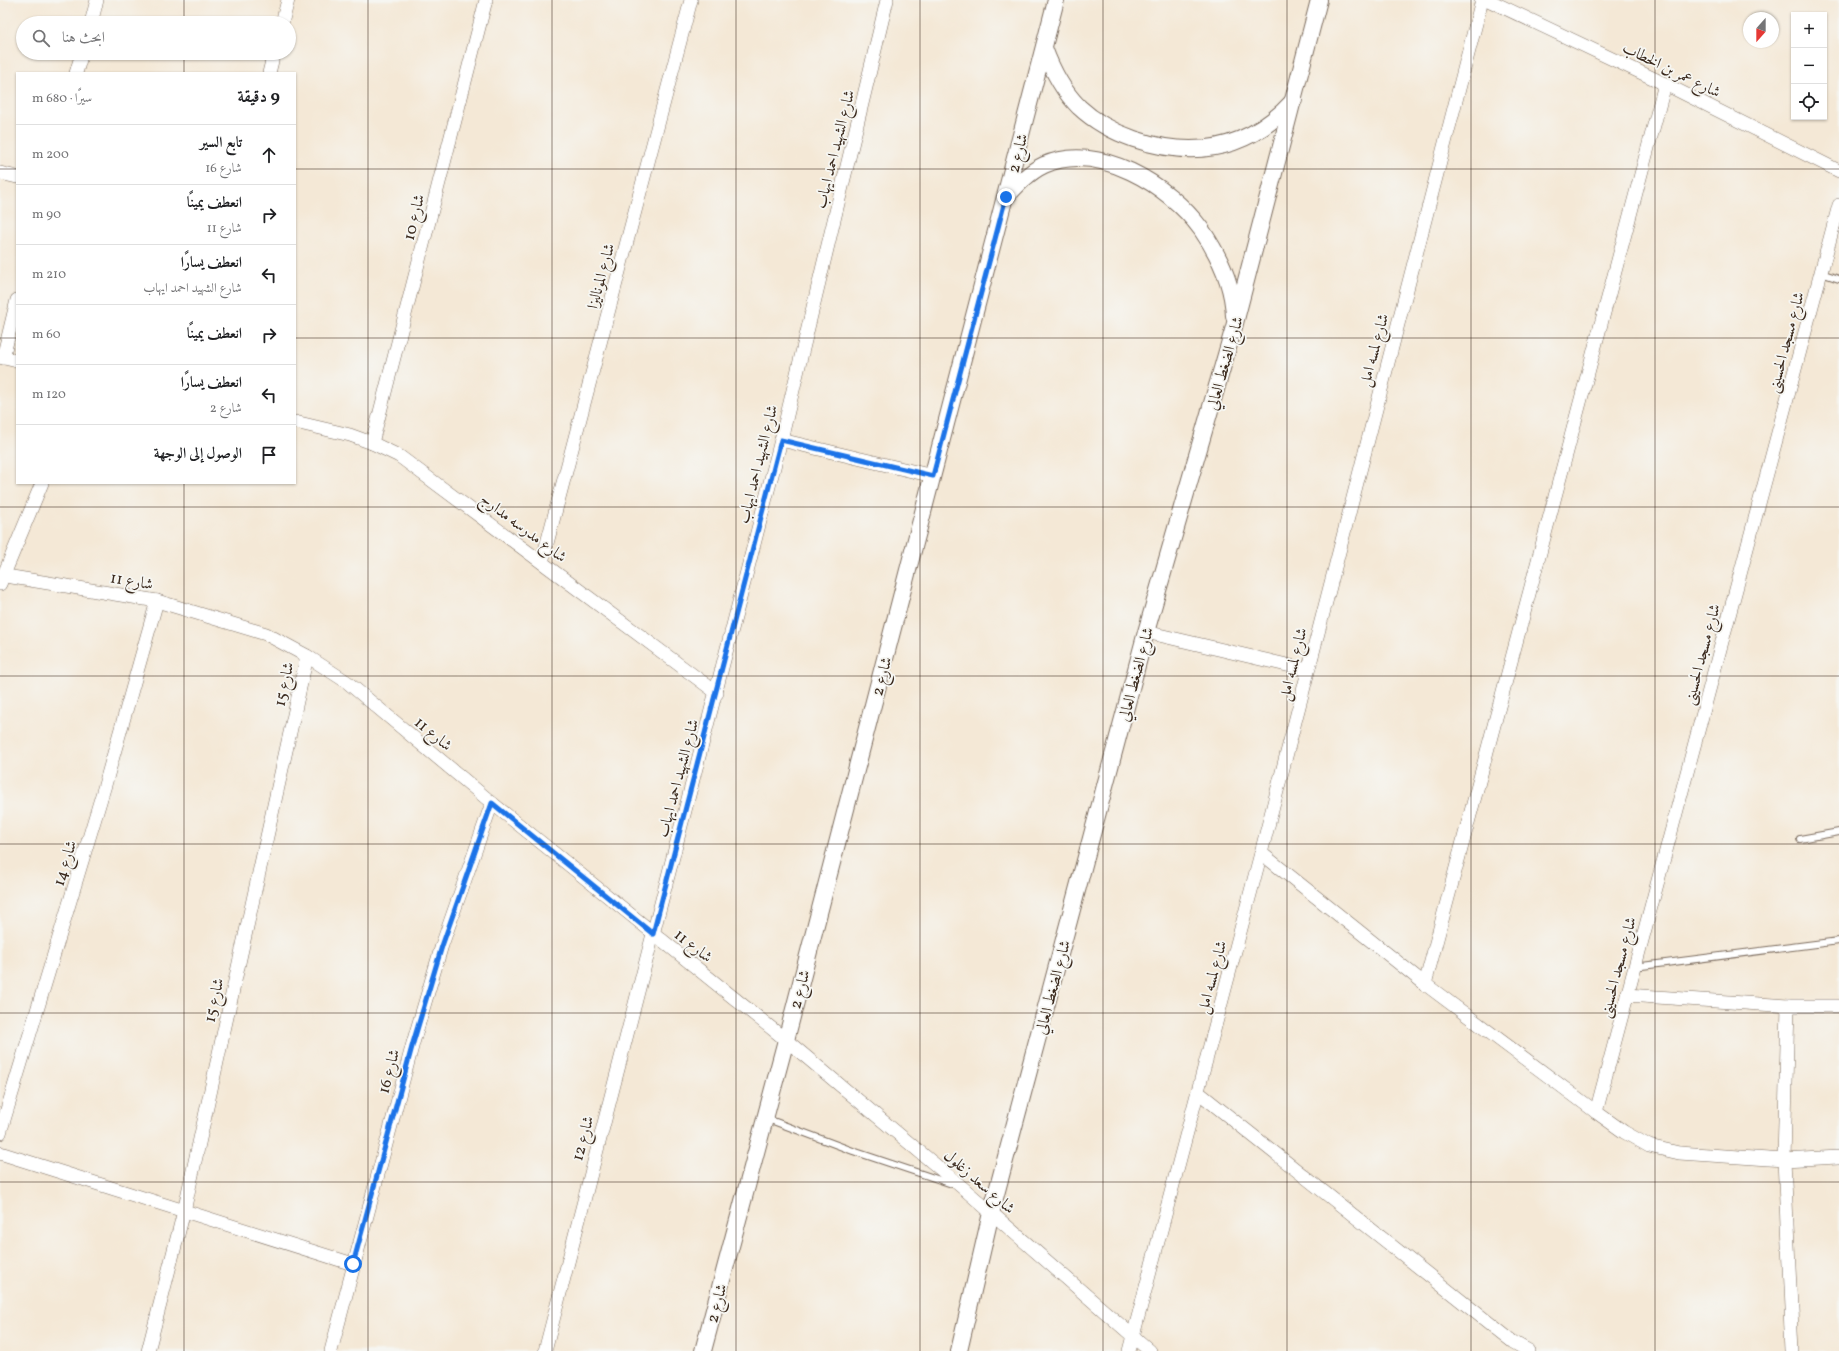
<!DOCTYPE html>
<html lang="ar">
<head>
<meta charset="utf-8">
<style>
  body { margin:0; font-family:Vollkorn,Amiri,serif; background:#f2f2f2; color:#202124; direction:rtl }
  .controls { position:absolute; right:12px; top:12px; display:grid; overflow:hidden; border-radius:0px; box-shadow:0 1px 3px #0004 }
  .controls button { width:36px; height:36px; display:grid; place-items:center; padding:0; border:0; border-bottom:1px solid #e0e0e0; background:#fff; color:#202124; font:20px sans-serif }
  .compass { position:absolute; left:1743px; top:12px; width:36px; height:36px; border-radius:50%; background:#fff; box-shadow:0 1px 3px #0004; rotate:201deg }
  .stop { position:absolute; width:12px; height:12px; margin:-9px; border:3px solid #1a73e8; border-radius:50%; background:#fff }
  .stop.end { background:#1a73e8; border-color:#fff; box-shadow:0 1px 4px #0008 }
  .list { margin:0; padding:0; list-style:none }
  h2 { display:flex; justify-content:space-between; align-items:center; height:52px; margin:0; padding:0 16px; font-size:17px }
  h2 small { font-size:13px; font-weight:400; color:#757577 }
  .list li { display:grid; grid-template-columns:26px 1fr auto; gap:12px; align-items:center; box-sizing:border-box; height:60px; padding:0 16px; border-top:1px solid #e0e0e0 }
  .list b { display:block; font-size:15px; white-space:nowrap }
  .list p { margin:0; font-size:13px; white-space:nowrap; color:#757577 }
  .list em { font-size:13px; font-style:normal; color:#757577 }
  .icon { flex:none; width:22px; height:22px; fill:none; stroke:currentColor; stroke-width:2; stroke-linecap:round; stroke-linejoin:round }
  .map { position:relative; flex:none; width:1839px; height:1351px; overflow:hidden; direction:ltr }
  .search { position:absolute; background:#fff; box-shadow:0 1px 3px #0004; left:16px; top:16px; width:280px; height:44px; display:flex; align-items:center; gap:10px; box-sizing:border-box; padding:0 14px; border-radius:22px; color:#757577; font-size:15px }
  .panel { position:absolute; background:#fff; box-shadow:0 1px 3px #0004; left:16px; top:72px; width:280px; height:412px; border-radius:0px; direction:rtl }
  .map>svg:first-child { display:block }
</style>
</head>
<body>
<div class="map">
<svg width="1839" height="1351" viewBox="0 0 1839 1351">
  <rect width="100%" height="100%" fill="#f6f6f2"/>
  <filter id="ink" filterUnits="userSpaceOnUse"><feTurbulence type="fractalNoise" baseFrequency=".025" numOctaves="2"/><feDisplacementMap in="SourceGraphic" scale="8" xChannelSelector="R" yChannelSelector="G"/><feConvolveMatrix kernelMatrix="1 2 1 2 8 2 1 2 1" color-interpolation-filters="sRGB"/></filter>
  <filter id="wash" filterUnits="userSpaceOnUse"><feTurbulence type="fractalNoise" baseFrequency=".012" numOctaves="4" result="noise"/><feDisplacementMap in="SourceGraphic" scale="16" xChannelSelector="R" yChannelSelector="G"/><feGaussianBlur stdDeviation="0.9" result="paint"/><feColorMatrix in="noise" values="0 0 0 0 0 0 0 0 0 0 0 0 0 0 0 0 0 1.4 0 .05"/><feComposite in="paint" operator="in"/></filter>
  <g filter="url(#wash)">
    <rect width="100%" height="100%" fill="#f4e8d6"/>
  </g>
  <g filter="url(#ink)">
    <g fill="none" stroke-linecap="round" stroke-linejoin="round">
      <defs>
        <g id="service">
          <path d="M1821,273L1839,279"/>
          <path d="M1800,839L1839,832"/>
          <path d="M1634,967L1839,941"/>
          <path d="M765,1118L853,1151L952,1184"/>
        </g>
        <g id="minor">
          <path d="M1488,0L1665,84L1839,171"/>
          <path d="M91,23L97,0"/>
          <path d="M282,23L288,0"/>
          <path d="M76,73L82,53"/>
          <path d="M269,73L274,53"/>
          <path d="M0,173L17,177"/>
          <path d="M0,357L17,361"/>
          <path d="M3,358L17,300"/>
          <path d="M295,422L350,435L372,443L399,456L717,693"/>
          <path d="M781,440L933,476"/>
          <path d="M372,443L486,0"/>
          <path d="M542,562L691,0"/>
          <path d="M0,575L157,601L266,634L307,656L347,682L492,803L786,1040L963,1188L1150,1351"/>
          <path d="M0,584L42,483"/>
          <path d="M1146,632L1308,670"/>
          <path d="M1261,853L1425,984L1596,1112L1624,1132L1649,1146L1679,1153L1784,1160L1839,1157"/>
          <path d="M1425,984L1665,84"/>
          <path d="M1627,995L1788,1006H1839"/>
          <path d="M1788,1006L1784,1160L1793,1351"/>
          <path d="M1198,1092L1513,1342L1529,1351"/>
          <path d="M1596,1112L1839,205"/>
          <path d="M0,1133L105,785L157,601"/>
          <path d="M0,1153L353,1264"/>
          <path d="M148,1351L184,1211L307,656"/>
          <path d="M331,1351L413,1043L442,945L492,803"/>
          <path d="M545,1351L781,440L887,0"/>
          <path d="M1129,1351L1261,853L1482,0"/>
        </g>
        <g id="tertiary">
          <path d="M1044,48C1052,70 1062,90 1079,107C1095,122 1114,132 1134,139C1196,160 1250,149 1294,100"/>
          <path d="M1007,196C1017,185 1029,172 1044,165C1098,141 1169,185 1201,229C1219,255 1233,284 1234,316"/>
          <path d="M703,1351L786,1040L1056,0"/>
          <path d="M959,1351L991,1213L1146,632L1234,327L1319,0"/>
        </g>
      </defs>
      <use href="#service" stroke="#7c6c5e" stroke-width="8"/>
      <use href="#minor" stroke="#7c6c5e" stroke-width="14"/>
      <use href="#tertiary" stroke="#7c6c5e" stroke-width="18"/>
      <use href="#service" stroke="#fff" stroke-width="6"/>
      <use href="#minor" stroke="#fff" stroke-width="13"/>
      <use href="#tertiary" stroke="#fff" stroke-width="16"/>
    </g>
  </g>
  <g fill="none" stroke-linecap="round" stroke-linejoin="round" filter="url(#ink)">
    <path stroke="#1a73e8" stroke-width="5" d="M353,1264L413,1043L442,946L492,803L653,934L781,440L933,476L1006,197"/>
  </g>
  <path fill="none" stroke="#3b2a1e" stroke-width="1" stroke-opacity="0.55" d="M184,0V23M368,0V1351M552,0V1351M736,0V1351M920,0V1351M1103,0V1351M1287,0V1351M1471,0V1351M1655,0V1351M184,53V73M0,169H17M295,169H1839M0,338H17M295,338H1839M184,483V1351M0,507H1839M0,676H1839M0,844H1839M0,1013H1839M0,1182H1839"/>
  <g text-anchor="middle" stroke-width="3.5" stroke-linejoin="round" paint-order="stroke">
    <g font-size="16" fill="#3b2a1e" stroke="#f6f6f2">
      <text transform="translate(1672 69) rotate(26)" y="6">شارع عمر بن الخطاب</text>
      <text transform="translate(834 149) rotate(-76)" y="6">شارع الشهيد احمد ايهاب</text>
      <text transform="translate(1017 153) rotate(-76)" y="6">شارع 2</text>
      <text transform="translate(413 217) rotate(-76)" y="6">شارع 10</text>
      <text transform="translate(600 276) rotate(-75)" y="6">شارع الموناليزا</text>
      <text transform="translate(1785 342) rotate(-75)" y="6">شارع مسجد الحسينى</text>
      <text transform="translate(1373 350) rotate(-75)" y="6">شارع لمسه امل</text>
      <text transform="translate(1224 363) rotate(-74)" y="6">شارع الضغط العالي</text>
      <text transform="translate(757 464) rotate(-76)" y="6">شارع الشهيد احمد ايهاب</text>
      <text transform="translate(524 527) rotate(37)" y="6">شارع مدرسه مدارج</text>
      <text transform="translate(132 580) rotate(10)" y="6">شارع 11</text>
      <text transform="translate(1701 654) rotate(-75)" y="6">شارع مسجد الحسينى</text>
      <text transform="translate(1292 664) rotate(-76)" y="6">شارع لمسه امل</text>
      <text transform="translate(1135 674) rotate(-75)" y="6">شارع الضغط العالي</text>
      <text transform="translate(881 676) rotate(-75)" y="6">شارع 2</text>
      <text transform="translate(283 684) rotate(-78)" y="6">شارع 15</text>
      <text transform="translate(434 733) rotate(40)" y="6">شارع 11</text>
      <text transform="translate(677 778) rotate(-75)" y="6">شارع الشهيد احمد ايهاب</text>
      <text transform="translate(64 863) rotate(-73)" y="6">شارع 14</text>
      <text transform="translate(694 945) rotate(38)" y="6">شارع 11</text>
      <text transform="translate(1617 967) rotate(-75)" y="6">شارع مسجد الحسينى</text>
      <text transform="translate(1211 977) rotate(-75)" y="6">شارع لمسه امل</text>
      <text transform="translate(1052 987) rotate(-75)" y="6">شارع الضغط العالي</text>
      <text transform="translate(799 989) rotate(-75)" y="6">شارع 2</text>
      <text transform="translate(213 1000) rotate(-78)" y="6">شارع 15</text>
      <text transform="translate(388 1071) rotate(-75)" y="6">شارع 16</text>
      <text transform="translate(582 1138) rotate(-75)" y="6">شارع 12</text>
      <text transform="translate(980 1181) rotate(41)" y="6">شارع سعد زغلول</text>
      <text transform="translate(716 1303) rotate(-75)" y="6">شارع 2</text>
    </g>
  </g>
</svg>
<div class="controls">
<button>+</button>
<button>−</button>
<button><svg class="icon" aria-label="locate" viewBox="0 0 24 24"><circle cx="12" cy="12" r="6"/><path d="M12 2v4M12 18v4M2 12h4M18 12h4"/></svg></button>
</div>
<svg class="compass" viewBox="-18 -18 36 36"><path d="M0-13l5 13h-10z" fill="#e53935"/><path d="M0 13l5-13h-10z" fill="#757577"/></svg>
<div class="stop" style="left:353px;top:1264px"></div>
<div class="stop end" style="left:1006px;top:197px"></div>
<div class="search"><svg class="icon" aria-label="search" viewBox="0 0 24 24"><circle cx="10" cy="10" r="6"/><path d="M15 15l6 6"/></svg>ابحث هنا</div>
<section class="panel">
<h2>9 دقيقة<small>سيرًا · 680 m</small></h2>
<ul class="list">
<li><svg class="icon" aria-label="ahead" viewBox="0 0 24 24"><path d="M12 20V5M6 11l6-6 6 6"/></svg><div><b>تابع السير</b><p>شارع 16</p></div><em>200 m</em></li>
<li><svg class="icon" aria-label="right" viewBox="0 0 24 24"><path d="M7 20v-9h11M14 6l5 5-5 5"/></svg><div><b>انعطف يمينًا</b><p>شارع 11</p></div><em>90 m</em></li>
<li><svg class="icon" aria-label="left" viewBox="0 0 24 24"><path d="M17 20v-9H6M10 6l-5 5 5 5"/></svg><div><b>انعطف يسارًا</b><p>شارع الشهيد احمد ايهاب</p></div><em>210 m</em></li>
<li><svg class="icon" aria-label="right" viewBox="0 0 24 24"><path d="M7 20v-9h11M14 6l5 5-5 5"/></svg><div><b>انعطف يمينًا</b></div><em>60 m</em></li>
<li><svg class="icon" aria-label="left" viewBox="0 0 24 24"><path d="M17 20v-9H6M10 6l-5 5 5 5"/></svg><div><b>انعطف يسارًا</b><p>شارع 2</p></div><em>120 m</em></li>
<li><svg class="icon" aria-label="arrive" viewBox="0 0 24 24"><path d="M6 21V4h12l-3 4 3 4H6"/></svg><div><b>الوصول إلى الوجهة</b></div></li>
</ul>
</section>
</div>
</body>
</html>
